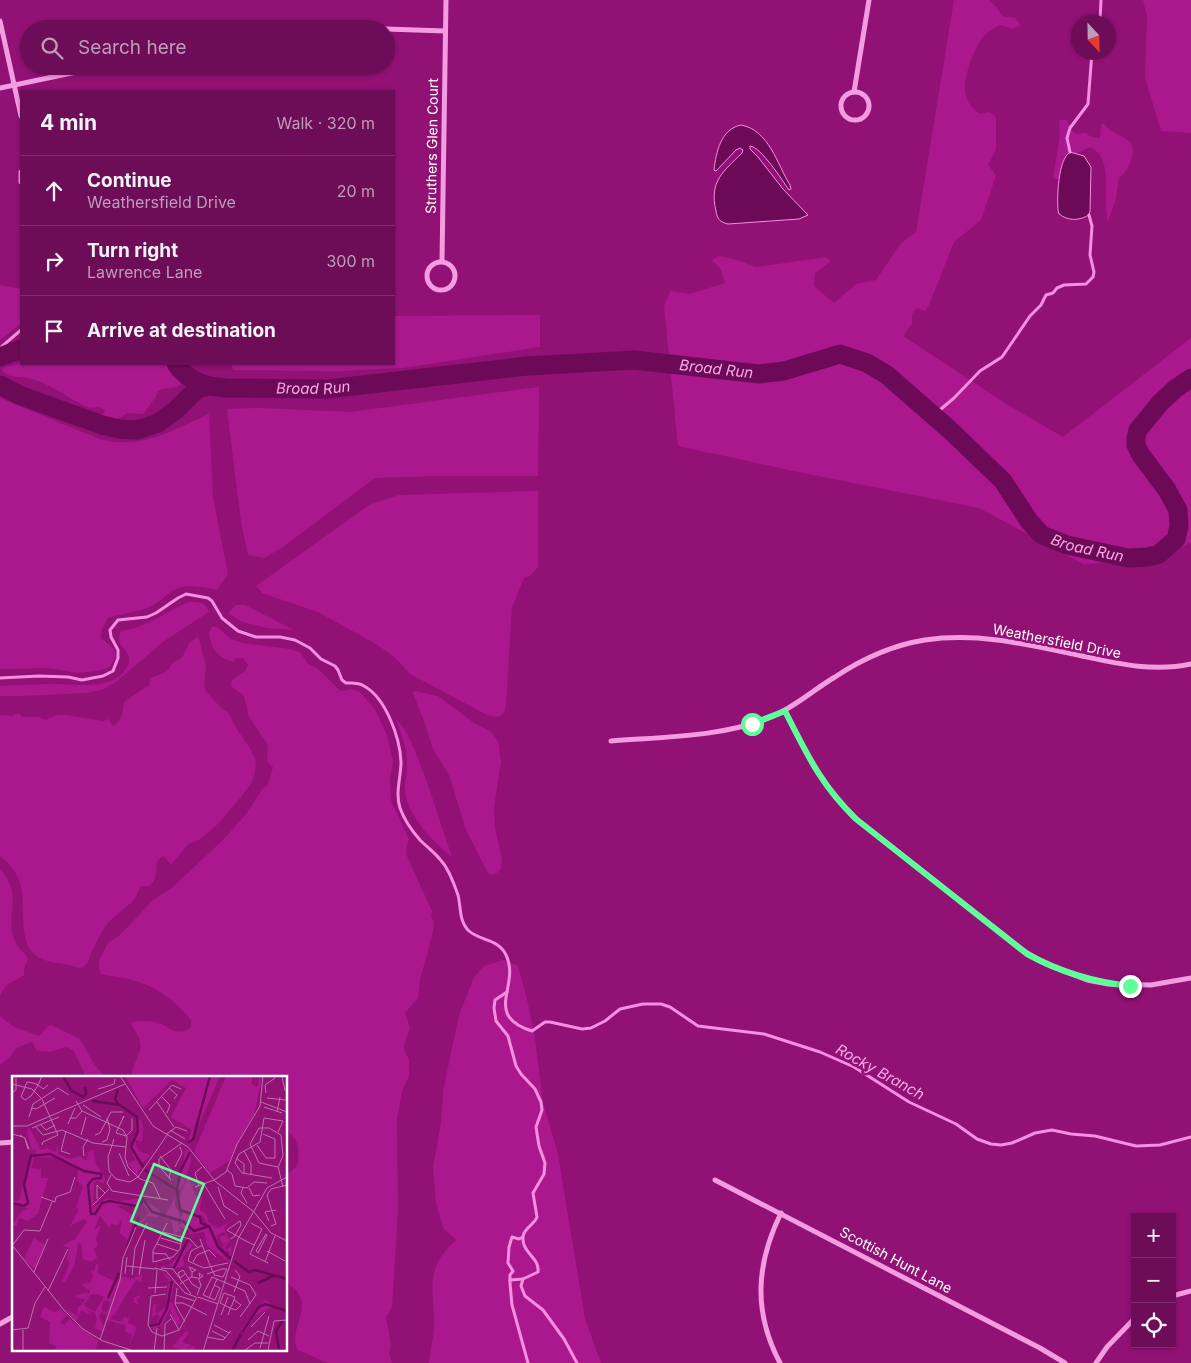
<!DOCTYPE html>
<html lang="en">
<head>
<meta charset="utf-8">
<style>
  body { margin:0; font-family:Inter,sans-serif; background:#751b61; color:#f1f3f6 }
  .controls { position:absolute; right:15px; bottom:15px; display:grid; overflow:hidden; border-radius:0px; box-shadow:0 1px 4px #0004 }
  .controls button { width:45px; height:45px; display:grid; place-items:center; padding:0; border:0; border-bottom:1px solid #7f2d6e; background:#6d0d58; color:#f1f3f6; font:25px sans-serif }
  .compass { position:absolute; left:1071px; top:15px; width:45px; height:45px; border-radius:50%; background:#6d0d58; box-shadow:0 1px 4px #0004; rotate:158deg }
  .stop { position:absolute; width:15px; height:15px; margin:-11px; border:4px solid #5eff98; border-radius:50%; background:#fff }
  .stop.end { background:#5eff98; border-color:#fff; box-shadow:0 1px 5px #0008 }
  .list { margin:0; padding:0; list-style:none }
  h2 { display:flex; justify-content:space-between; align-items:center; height:65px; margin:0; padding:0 20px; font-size:21px }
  h2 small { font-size:16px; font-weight:400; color:#bf9cba }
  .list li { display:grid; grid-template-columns:32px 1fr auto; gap:15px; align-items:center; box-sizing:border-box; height:70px; padding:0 20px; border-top:1px solid #7f2d6e }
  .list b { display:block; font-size:19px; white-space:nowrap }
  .list p { margin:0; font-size:16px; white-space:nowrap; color:#bf9cba }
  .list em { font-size:16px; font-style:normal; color:#bf9cba }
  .icon { flex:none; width:28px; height:28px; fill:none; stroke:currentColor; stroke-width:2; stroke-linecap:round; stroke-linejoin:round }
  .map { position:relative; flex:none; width:1191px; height:1363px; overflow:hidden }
  .search { position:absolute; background:#6d0d58; box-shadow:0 1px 4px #0004; left:20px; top:20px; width:375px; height:55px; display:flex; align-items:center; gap:12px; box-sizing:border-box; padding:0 18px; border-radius:28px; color:#bf9cba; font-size:19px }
  .panel { position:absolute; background:#6d0d58; box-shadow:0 1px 4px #0004; left:20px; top:90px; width:375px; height:275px; border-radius:0px }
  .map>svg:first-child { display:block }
</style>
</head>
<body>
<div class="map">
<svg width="1191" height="1363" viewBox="0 0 1191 1363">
  <rect width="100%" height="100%" fill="#911175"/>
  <g fill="#ab188e">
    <path d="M954,0H989L997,8L1002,16L1015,18L1021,25L1013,29L1000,25C995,28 990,30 986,34C975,43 961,82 966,96C968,104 974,110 980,114L990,112L996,117V149L988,165L996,175L981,220L954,242L929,305L925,311L917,308L912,314V324L903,336L1008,405L1063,437L1191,338V542L1157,560L1083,564L979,508L803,473L678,446L664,306L670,291L689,294L725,283L721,270L712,260L718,256L734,259L756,267L826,257L831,261L815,273L814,286L834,303L856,284L876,280L901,243L916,232Z"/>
    <path d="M1143,0H1191V133L1161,131L1145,77L1147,16Z"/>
    <path d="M1059,120H1067L1072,131L1077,134L1085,133L1092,137L1100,138L1101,124L1104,123C1111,138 1138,134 1132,157C1129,166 1126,172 1119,178L1116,198L1108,222C1102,201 1115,157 1090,147L1076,154L1070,152L1062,163L1060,179H1055L1053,177L1060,136Z"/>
    <path d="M0,285L21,289V324L0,340Z"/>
    <path d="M540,315V347L403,368L337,371L233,370L231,364H394V316Z"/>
    <path d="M21,362V364H169L172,376L178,377L183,381C178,391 167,386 158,391L155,398L143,414L127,413C119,419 110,423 102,417L105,410L98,407L90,408C70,400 53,385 32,379C22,376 10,379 2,371L5,367L16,365Z"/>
    <path d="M539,387L538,476H433L375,478L283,547L264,558L248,555L241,522L227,409L260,408L350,412Z"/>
    <path d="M0,398L102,440C143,449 173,430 209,414L213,497L228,574L217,590C201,587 186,582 172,591C164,596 159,603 150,607C137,612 122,613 108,618L102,629L101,638L114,649L116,656L110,667L98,671L77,673L49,668L0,669Z"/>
    <path d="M538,491V567L531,575L524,578L512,607L506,705L504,713L499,717L487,715L410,674L393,656L376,644L318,612L262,593L256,586L369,505L399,495Z"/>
    <path d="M190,602C198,602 207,602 209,612L164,641L116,682L104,689L87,693L21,696H0V686C17,685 33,685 50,684C74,683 115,693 128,665C135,649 112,648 121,631C149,627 165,611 190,602Z"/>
    <path d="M236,605H245L294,630L267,628L242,622L228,613Z"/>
    <path d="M212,627H217L231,639L243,643L290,649L300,652L308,664L317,668L339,690L343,691L350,689L359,691L375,709L387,735L393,762L390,779L391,801L409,839L407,845L406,854L432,911L431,916L434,922L432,936L420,980L418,998L405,1013L410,1028L404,1045L405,1053L409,1059V1076L402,1091L397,1119L398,1210L392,1307L386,1317L391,1345L389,1354L392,1363H328L298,1350C288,1334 308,1312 300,1296C297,1290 290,1285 286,1281V1175L297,1166C300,1149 300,1142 286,1129V1077H132C132,1067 136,1062 139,1053C144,1044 136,1030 130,1023C139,1021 148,1020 158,1023C172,1028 175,1037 191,1028V1020C174,999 156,986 129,979C120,976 110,977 101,974L99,969V961L108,943L121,934L153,900L173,887L225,838L246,814L263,788L268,785L273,767L267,761L268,745L249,717L244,696L231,686L232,680L245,671L248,665L243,658H236L234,662C218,658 210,648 209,632Z"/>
    <path d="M197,637L199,639L206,666L204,685L206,691L222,709L228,712L236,728L250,748L256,761L255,772L252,782L241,797L219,823L199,840L188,844L171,865L164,856C153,860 158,870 155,879C154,880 151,885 150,886H140C136,905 119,910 108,923C102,930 98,940 94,947C89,955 91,965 80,968C67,963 50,964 38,957C15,943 28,902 19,880C15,870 8,863 0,856V715L12,716L19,713L22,717H38L46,720L57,715H65L103,721L109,719L113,726C123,720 122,713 124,702L149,685L151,678L167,671L173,663L182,658L189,643Z"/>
    <path d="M414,691L438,696L474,723L490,731L498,741L501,762L494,808L495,828L502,860L501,868L497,873L492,875L488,873L466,830L449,775L433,749L424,721L413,693Z"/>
    <path d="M396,720C415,731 442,833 453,858C434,842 409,818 405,793C404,783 408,772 407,762C407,747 401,733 396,720Z"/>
    <path d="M0,869C26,898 2,915 16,943C19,949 24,952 28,958L24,969V975C11,985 9,978 0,996Z"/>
    <path d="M504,960L518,966L526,995L534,1031L543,1103L558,1154L585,1319L601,1363H429C430,1350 434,1337 434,1324C434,1287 424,1269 456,1240L443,1228L436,1203L433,1167L441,1123L443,1091L459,1015L474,977L484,966Z"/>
    <path d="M0,1016L14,1027L39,1036L48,1026L51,1025L80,1039L94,1064L105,1077H86L74,1051L67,1047L49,1052L37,1051L32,1042L16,1048L9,1058L0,1065Z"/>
  </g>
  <g fill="#6d0a57" stroke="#f68ee3">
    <path d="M741,125C769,130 777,164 790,185L791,189L789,190C782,180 761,147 750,146V149L758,157L783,189L808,215L799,219L728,224C720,222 717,219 716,211C709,181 723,172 742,153L743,150L740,148L736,150L716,171L714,170C716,152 721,129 741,125Z"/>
    <path d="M1070,152L1084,156L1091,167L1090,211L1089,215C1079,221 1068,221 1059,214L1058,210C1057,196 1058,160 1070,152Z"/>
  </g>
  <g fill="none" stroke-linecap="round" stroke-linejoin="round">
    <g stroke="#f68ee3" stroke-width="3">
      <path d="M1100,22L1101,0"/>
      <path d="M1070,152L1067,138L1070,128L1088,104L1092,52"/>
      <path d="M0,348L21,330"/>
      <path d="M934,415L954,398L980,371L1002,357L1030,316L1041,305L1046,295L1053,293L1057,288L1064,285L1086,284L1093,277L1094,272L1090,255L1092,226L1089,215"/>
      <path d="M0,678L39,676L68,677L82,680L103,676L113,671L118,658V650L111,637L110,630L118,620L147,617L156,613L178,598L186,594L208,598L212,601L222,618L238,631L256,637H280L295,640L310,648L321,659L335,666L338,670L342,680L346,683C352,683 358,682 364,686C386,698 400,738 401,762C401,778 395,792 400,808C404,819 412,831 420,840C430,850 442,858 448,871C452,878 455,887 458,895C461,907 459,922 469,931C480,941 499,939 506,955C521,986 482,1015 532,1031L545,1022H550L582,1029L591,1028L605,1021L620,1009L643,1004H661L670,1007L698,1026L764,1034L820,1052L854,1067L909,1102L956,1124L977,1139L991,1144L1001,1145L1012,1143L1035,1133L1052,1130L1071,1134L1095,1136L1136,1146L1160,1145L1191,1137"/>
      <path d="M507,992L495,1000L494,1008L496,1021L508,1036L516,1066L521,1074L535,1089L541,1102L542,1110L536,1127L539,1146L545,1163L544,1174L533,1193L537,1217C534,1225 525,1227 523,1236C521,1253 540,1257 538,1272L523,1279L521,1286L525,1296L543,1310L564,1339L577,1363"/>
      <path d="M523,1279L510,1280V1283L512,1305L528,1363"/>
      <path d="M510,1280V1275L513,1271L508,1263L509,1247L512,1237L519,1239L523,1237"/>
    </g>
    <g stroke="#6d0a57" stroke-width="19">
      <path d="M0,357L21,349"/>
      <path d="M176,364C185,376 194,382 209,386"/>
      <path id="s1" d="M0,385L19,395L102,425L119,429L137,430L158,423L176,410L197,389L209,386L226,388L327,389L527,366L634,360L759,374L784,371L840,354L867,363L887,375L951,431L1003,481L1029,521L1042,535L1067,545L1128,558L1147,557L1159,554L1176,539L1179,526L1178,510L1167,490L1141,455L1136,445V438L1138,430L1160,403L1175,389L1191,378"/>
    </g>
    <g stroke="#f39ce1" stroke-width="5">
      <path d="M0,21L21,116"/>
      <path d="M386,29L445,31"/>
      <path d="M0,88L105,66"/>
      <circle cx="855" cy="106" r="14"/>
      <path d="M854,92L869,0"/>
      <path d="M21,172V182"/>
      <path d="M442,261L446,0"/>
      <circle cx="441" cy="276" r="14"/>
      <path d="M785,711C807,754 820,784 856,819L1010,940L1027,953L1046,964L1087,980L1108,984L1151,985L1191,978"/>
      <path d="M611,741C662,737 724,737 771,717C795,707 813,690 835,677C862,659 893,645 925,640C979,632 1030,645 1082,656C1119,664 1154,672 1191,664"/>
      <path d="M0,1143L14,1142"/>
      <path d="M715,1180L1040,1348L1065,1363"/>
      <path d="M1172,1296L1191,1291"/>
      <path d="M0,1324L14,1316"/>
      <path d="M118,1349L127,1363"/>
      <path d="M780,1363C753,1312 756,1264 781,1213"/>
      <path d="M1096,1363L1107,1347L1135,1318"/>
    </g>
  </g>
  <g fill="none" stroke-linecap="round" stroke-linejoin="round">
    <path stroke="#5eff98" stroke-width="6" d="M752,724L785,711C807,754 820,784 856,819L1027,954C1060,972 1092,982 1130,986"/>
  </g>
  <g text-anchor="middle" stroke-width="5" stroke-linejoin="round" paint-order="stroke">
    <g font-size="14" fill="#fff" stroke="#911175">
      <text transform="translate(432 146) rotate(-89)" y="5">Struthers Glen Court</text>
      <text transform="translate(1057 641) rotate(11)" y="5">Weathersfield Drive</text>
      <text transform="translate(896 1260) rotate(28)" y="5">Scottish Hunt Lane</text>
    </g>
    <g font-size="15" font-style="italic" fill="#faa8ea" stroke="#911175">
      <text dy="5" stroke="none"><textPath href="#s1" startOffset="741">Broad Run</textPath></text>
      <text dy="5" stroke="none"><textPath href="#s1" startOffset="336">Broad Run</textPath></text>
      <text dy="5" stroke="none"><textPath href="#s1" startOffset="1191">Broad Run</textPath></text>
      <text transform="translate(880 1072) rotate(29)" y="5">Rocky Branch</text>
    </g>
  </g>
  <g transform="translate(12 1076)">
    <rect width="275" height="275" fill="#911175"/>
    <path d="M113,0H208L178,70L175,68L180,54L159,41L174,12L160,4L131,32ZM214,0H241L239,8L246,11L247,3L250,0L243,36L217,85L198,97L182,76ZM124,40L130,46L131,58L130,66L123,64L126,75L139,79L130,87L125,99L116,87L123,84L118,72L125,55ZM17,51L29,74L35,72L43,76L46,69V78L59,83L68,80L74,85L76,76L81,74L84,88L93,102L92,108L85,105L82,107L81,132L95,122L107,125L130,122L148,135L146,142L135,140L127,152L125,150L137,136L132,129L105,130L123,140L116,164L108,157L110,143L106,149L99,148L97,152L88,140L82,154L89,149L84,162L86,170L82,173L85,182L79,186L71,183L69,167H66L63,188L53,206L50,205L58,187L55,183L58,172L50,170L63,163L75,146L72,143L58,150L67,134L70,137L64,131L71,110L65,105L66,92L44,82L22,81L19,92L29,93V102H36L26,138L15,145L7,142L5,150L0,149L10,135L17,133L0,128V125H7L18,81L24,76L23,73L15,77L20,75L15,57ZM174,72L179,77V85L171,109L164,117ZM176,101L180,109L184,107L180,111L184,120L190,121L188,134L195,139L196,146L206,152L219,145L212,152L219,168L217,166L213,171L214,174L220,170L219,180L216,174L214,175L210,171L217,165L211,168L207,161L214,159L212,156L204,160L208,169L190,139H183L189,141L188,147L193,150L183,154L167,144L172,136L165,128V122L166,124ZM163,121V130L168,137L167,144L153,140ZM152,142L166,146V150L171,146L182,156L197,151L205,171L218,187L195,170L192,156L178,158L177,154L165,150L169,154L162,158L160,146ZM22,162L33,169L23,194L12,183ZM178,166L180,170L171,181L172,190L162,193L168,181L161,190L147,191L158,189ZM84,188L87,189L85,197L102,205L106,202L97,232V225L93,224L91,226L90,234L93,237L96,233L95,238L89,236L87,241L91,249H92L106,204L110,200L119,203L130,199L127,223L124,222L127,228L122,227L121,222L128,219L129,206L124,204L103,237L108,241L102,238L98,243L110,246L112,241L117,242L116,247L125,251L117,271L120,259L113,255L114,249L106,247L103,255L105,247L95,244L90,256L83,252L85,243L83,237L74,233L81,240L69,234L64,245L53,233L66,240V232L74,223L61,221L72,217L76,220L73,216L77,218L78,215L69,208L79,207L81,199L78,194L82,195ZM84,218L92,221L83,236L72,229L78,219ZM151,196L155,198L160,205L165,208H162L159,224L156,225L155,231L149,240L159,225L169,246L166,249L163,246L158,233L151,247L150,258L149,249L143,252L144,256L137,250L145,247L148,242L146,238L140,241L141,229L144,228L143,236L146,237L154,230L156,208H159ZM253,224L258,227L252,229L260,231L244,239L232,258L229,254ZM32,231L43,236L49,233L55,240L48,246L52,249L58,243L86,264L83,275H39L45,271L37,267L38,246L28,241ZM174,255L177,257L170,266L179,269L174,274L181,270L184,274L172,275L160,271Z" fill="#ab188e" fill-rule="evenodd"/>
    <path fill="none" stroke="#6d0a57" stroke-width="2.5" d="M51,0L59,14L71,21L74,18L73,11M80,25L108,29L125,41L126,55L119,71L131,91M106,28L103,23L106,13M275,60V77M176,67L181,63L198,0M133,94L165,114L168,134L188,141L189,147L195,150M165,114L169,94L178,76M0,127L12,130L16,127L12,109L19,80L38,78L72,95L89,98V102L81,103L76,109L79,138H83L90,127L98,125L124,130L129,128L131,123L140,136L171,145L182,155L197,150L206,171L219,183M115,170L127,141M222,185L237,196L243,194L275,203M162,192L176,164M246,207L261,200M96,222L107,197M138,250L147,248L155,232L160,205M230,257L246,232L253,228L275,235M267,273L264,255L270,245M220,275L229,258"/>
    <path fill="none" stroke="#bd70ac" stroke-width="1" d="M30,0L27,7L26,9L23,14L19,20L13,24L9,21L15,6L21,7L24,8L26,9L27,10L30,12L31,13L36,9M108,0L141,50L176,71L203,105L242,136L259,157L275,165M270,0L273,15M0,8L20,13L30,23L46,59L31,66L30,69M157,12L165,19L162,23M86,13L102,8L103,3M0,17L4,14V0M254,17L253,9L263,2M150,21L158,29L155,37M255,22L274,24M64,25L70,35L111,54L115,61L113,81L116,91L128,103L141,107L148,122M145,26L162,51M249,26L275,36M71,29L89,41M252,31L270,37M19,32L24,33L43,22M137,34L160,9L169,13M265,36L268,21M17,41L21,28L46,12L57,19M58,42H64L70,35M110,43L112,40L104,57L114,60L120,54V42M28,48L34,54L43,49M56,48L63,32M0,50H15L113,8M23,50L31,59L50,54L81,67L114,71M20,52L47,41M158,54L173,63M54,55L49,75L58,78M0,58L11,61L8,59M155,58L164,51L175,55M69,59L74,41M83,59L88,57L99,36H111M11,61L13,62L17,73H16L13,63M102,63L96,81L97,95L104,103L118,106L126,101L155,59M90,66L95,64L98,53L95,42M245,69L254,82H263V63L251,58M232,75L239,88V98M107,77L117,100M72,80L71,71L76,63M148,80L159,94L157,102M224,82L232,88V98M163,91L170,77L168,71M266,91L271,80L269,59L257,52H247L238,68L247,87L266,91L271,111M215,94L220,98L223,110L235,112L242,106L255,107M99,99L95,107L100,115L156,124M260,102L230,97L223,87L227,78L248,66L252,42L271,45L266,56M159,104L147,90V83L170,67M202,104L214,96L225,68L248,30L251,0M187,110L183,97L190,91M193,110L213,143M183,111L202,104M206,111L212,130L226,139M231,112L229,117L235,127M237,112L241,120L248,119M29,121L43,126L44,121L58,116L63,101M85,123V109L93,117M81,129L97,113M257,145L253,136L264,134M155,147L141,175V186L161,181L168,173L171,158M239,147L250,153L238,178L256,187M259,150L264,148L255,119L259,113L275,109M28,155L40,126M151,156L178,163L185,171M254,158L255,159L246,177L244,175ZM149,162L169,168M188,163L197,187L201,196L202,198V199L211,201L215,193H210L195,198M218,163L222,161L223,159L225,156L229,149L228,145L215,154L216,155L220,157L223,159L227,161L228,162L242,169M145,168L166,175M0,169L51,233L71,253L91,265L122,275M191,169L179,175L176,185L192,192L216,187M0,170L12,154L28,155M255,175L273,185M141,177L154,178L158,184M181,186L185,179L197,174L204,181M253,186L263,160M115,190L143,193M149,192L161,193L179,218M145,193L143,192L154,195L173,217L184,221M22,196L36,163M180,196L177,191L184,194L180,196V201M113,198L115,181M173,198L168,202L166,197L171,194L180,208L188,213M120,199L123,172L135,147M127,199L133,164M219,201L238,209L244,219L228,241M187,203L191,200L187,197L188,202M168,208L179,201L186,202L189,209L185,219M202,209L208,212L203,224L191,219L200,201L233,215L238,228M136,212L155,211M165,212L163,228L173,246M36,215L56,173M222,216L228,200L223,194M143,217L145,194M154,218L139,220L136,249L140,256L150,260L167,254L185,221M164,219L183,225M186,221L206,228M197,222L205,203M163,227H171L195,239M158,238L167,254M209,239L216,221M216,239L218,234V232L220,229L222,224L229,229L224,234L218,232L208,227L212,217L223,221L222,224M202,249L217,257M239,251L253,236M0,254L16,252L23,227L33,211M11,254V275M200,255L214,262M195,261L211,264L219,255M88,264L108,204L111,182L124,151M236,264L246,255L257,260M248,272L257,240M256,274L262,245L275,244M142,275L145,252M152,275L153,248L159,243M191,275L226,163L255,112L275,101M232,275L243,267H256"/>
    <path fill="#5eff98" fill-opacity="0.15" stroke="#5eff98" stroke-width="2.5" d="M142,88L192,108L169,165L119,145Z"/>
    <rect width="275" height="275" fill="none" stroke="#fff" stroke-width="2.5"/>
  </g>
</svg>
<div class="controls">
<button>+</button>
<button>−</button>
<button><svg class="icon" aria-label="locate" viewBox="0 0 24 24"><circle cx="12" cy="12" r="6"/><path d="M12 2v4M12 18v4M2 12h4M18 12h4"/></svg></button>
</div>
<svg class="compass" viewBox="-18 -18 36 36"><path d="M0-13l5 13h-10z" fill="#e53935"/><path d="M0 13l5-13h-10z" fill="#bf9cba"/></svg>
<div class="stop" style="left:752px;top:724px"></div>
<div class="stop end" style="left:1130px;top:986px"></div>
<div class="search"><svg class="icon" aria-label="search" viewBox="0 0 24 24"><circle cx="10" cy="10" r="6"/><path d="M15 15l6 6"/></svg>Search here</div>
<section class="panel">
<h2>4 min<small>Walk · 320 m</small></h2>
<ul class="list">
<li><svg class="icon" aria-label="ahead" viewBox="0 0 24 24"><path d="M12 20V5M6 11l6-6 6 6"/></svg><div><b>Continue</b><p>Weathersfield Drive</p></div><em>20 m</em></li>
<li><svg class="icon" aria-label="right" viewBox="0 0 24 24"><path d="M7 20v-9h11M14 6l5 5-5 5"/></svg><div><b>Turn right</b><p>Lawrence Lane</p></div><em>300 m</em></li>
<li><svg class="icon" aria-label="arrive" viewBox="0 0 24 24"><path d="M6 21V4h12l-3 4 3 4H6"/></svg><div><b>Arrive at destination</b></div></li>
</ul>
</section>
</div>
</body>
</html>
